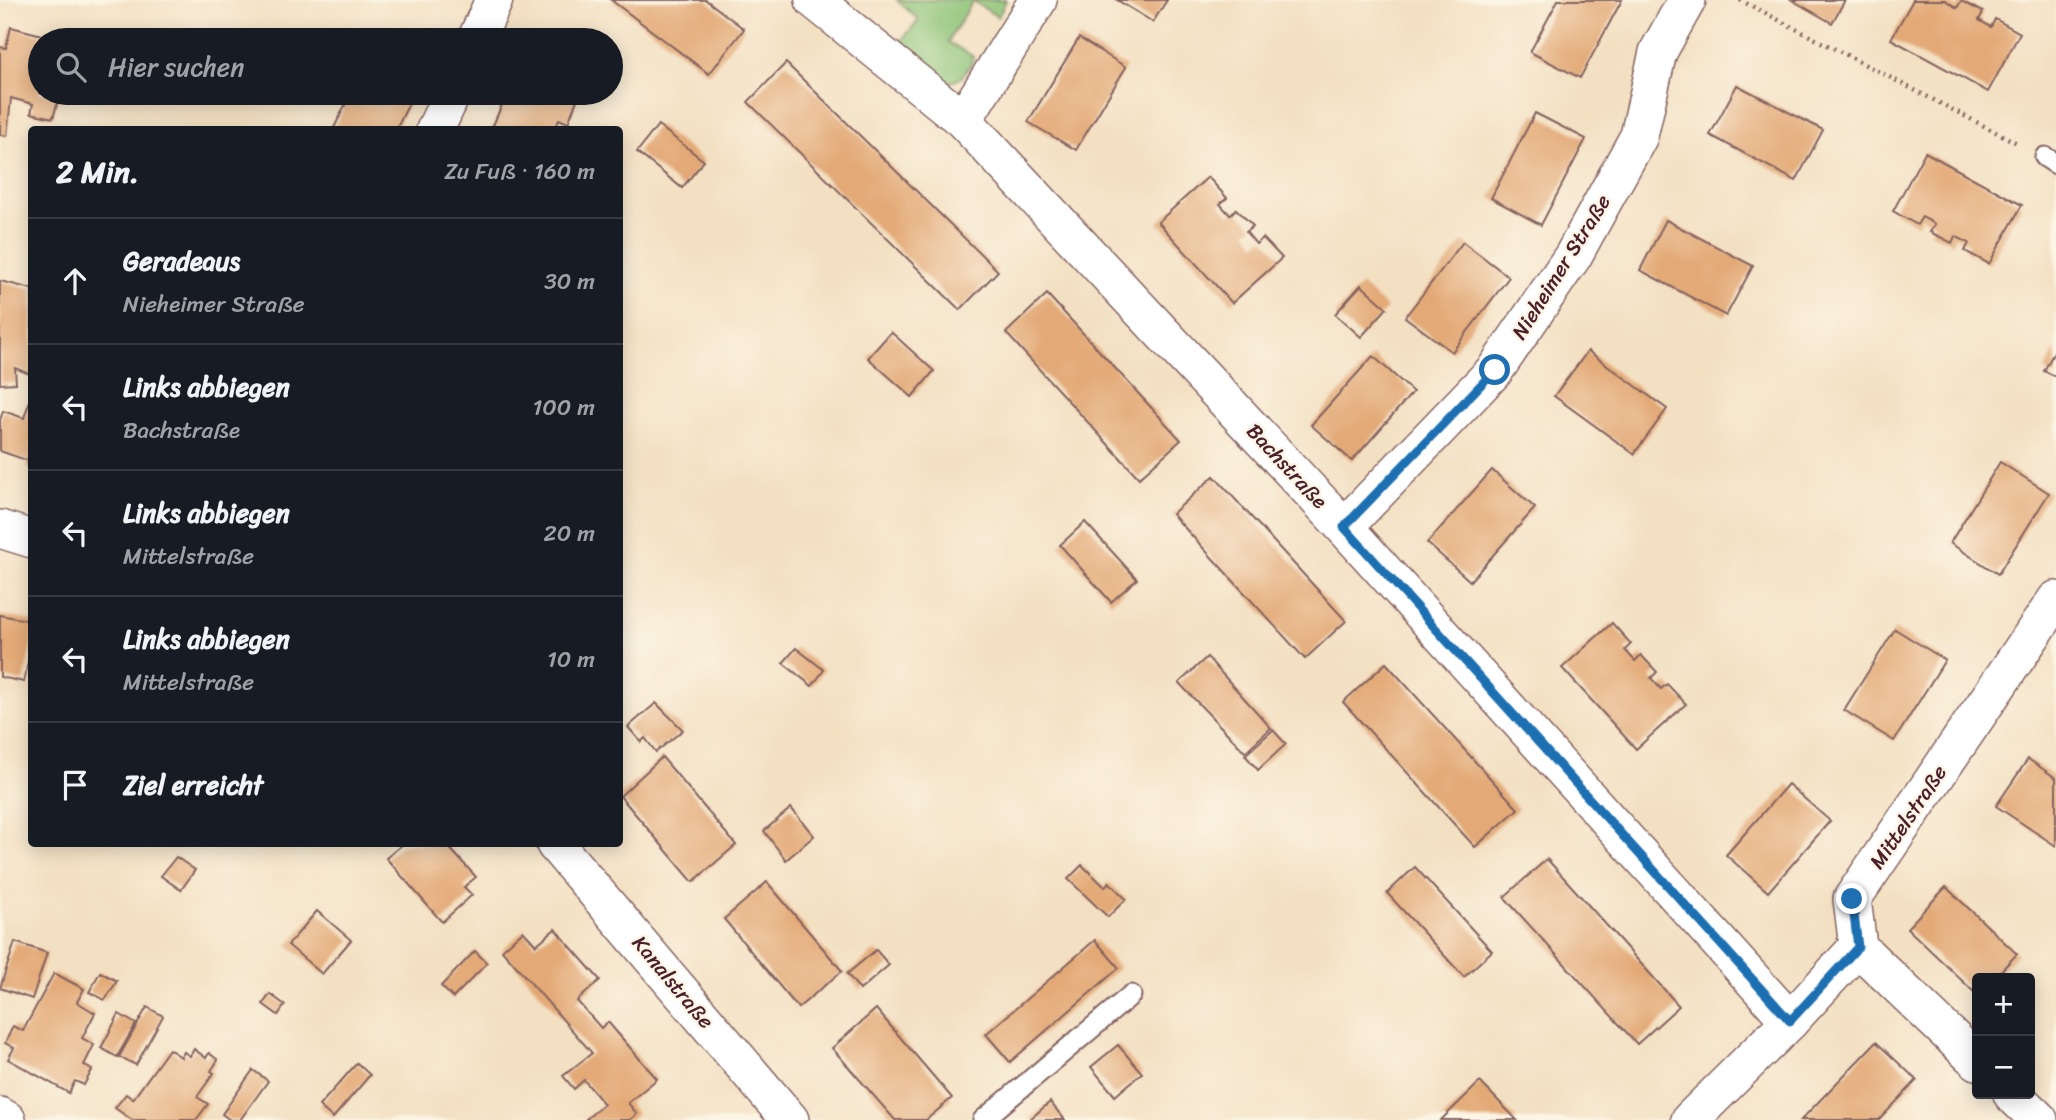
<!DOCTYPE html>
<html lang="de">
<head>
<meta charset="utf-8">
<style>
  body { margin:0; font-family:Sriracha,sans-serif; background:#242831; color:#f1f3f6 }
  .controls { position:absolute; right:21px; bottom:21px; display:grid; overflow:hidden; border-radius:7px; box-shadow:0 4px 18px #0003 }
  .controls button { width:63px; height:63px; display:grid; place-items:center; padding:0; border:0; border-bottom:2px solid #363941; background:#171b24; color:#f1f3f6; font:35px sans-serif }
  .stop { position:absolute; width:21px; height:21px; margin:-16px; border:5px solid #1f6fb2; border-radius:50%; background:#fff }
  .stop.end { background:#1f6fb2; border-color:#fff; box-shadow:0 2px 7px #0008 }
  .list { margin:0; padding:0; list-style:none }
  h2 { display:flex; justify-content:space-between; align-items:center; height:91px; margin:0; padding:0 28px; font-size:30px }
  h2 small { font-size:23px; font-weight:400; color:#9ea1a6 }
  .list li { display:grid; grid-template-columns:46px 1fr auto; gap:21px; align-items:center; box-sizing:border-box; height:126px; padding:0 28px; border-top:2px solid #363941 }
  .list b { display:block; font-size:26px; white-space:nowrap }
  .list p { margin:0; font-size:23px; white-space:nowrap; color:#9ea1a6 }
  .list em { font-size:23px; font-style:normal; color:#9ea1a6 }
  .icon { flex:none; width:38px; height:38px; fill:none; stroke:currentColor; stroke-width:2; stroke-linecap:round; stroke-linejoin:round }
  .map { position:relative; flex:none; width:2056px; height:1120px; overflow:hidden }
  .search { position:absolute; background:#171b24; box-shadow:0 4px 18px #0003; left:28px; top:28px; width:595px; height:77px; display:flex; align-items:center; gap:18px; box-sizing:border-box; padding:0 24px; border-radius:38px; color:#9ea1a6; font-size:26px }
  .panel { position:absolute; background:#171b24; box-shadow:0 4px 18px #0003; left:28px; top:126px; width:595px; height:721px; border-radius:7px }
  .map>svg:first-child { display:block }
</style>
</head>
<body>
<div class="map">
<svg width="2056" height="1120" viewBox="0 0 2056 1120">
  <rect width="100%" height="100%" fill="#fcf5e5"/>
  <filter id="ink" filterUnits="userSpaceOnUse"><feTurbulence type="fractalNoise" baseFrequency=".0143" numOctaves="2"/><feDisplacementMap in="SourceGraphic" scale="14" xChannelSelector="R" yChannelSelector="G"/><feConvolveMatrix kernelMatrix="1 2 1 2 8 2 1 2 1" color-interpolation-filters="sRGB"/></filter>
  <filter id="wash" filterUnits="userSpaceOnUse"><feTurbulence type="fractalNoise" baseFrequency=".00686" numOctaves="4" result="noise"/><feDisplacementMap in="SourceGraphic" scale="28" xChannelSelector="R" yChannelSelector="G"/><feGaussianBlur stdDeviation="1.57" result="paint"/><feColorMatrix in="noise" values="0 0 0 0 0 0 0 0 0 0 0 0 0 0 0 0 0 1.4 0 .05"/><feComposite in="paint" operator="in"/></filter>
  <g filter="url(#wash)">
    <rect width="100%" height="100%" fill="#f3e0c2"/>
    <path fill="#8cc377" stroke="#6b7151" stroke-width="2" d="M897,0H1006L998,17L973,1L948,42L974,57C966,73 962,83 943,82L900,42L919,20Z"/>
    <g id="blocks">
      <g fill="#e3a976">
        <path d="M611,0H706L744,29L709,74Z"/>
        <path d="M1117,0H1167L1153,22Z"/>
        <path d="M1558,0H1622L1580,78L1530,52Z"/>
        <path d="M1792,0H1845L1832,23Z"/>
        <path d="M1913,0H1945L1957,8L1961,1L1983,12L1979,20L1991,27L1995,19L2020,33L1988,92L1891,39Z"/>
        <path d="M11,27L50,37V40H40V93H60L53,118L31,113L33,104L11,98L7,136L0,135V47L6,48Z"/>
        <path d="M1079,38L1126,67L1076,150L1028,122Z"/>
        <path d="M786,63L998,271L960,310L748,102Z"/>
        <path d="M1737,85L1823,130L1796,181L1710,135Z"/>
        <path d="M351,93H414L396,130H333Z"/>
        <path d="M507,93H572L570,97L577,100L568,123L559,119L555,130H491Z"/>
        <path d="M1535,113L1586,139L1541,225L1491,198Z"/>
        <path d="M658,125L704,161L682,188L637,152Z"/>
        <path d="M1925,152L2022,205L1989,264L1965,251L1969,243L1955,236L1952,243L1930,232L1935,224L1922,217L1917,225L1893,211Z"/>
        <path d="M1208,177L1227,198L1220,204L1230,215L1236,209L1253,226L1246,232L1256,244L1263,238L1282,258L1232,303L1158,222Z"/>
        <path d="M1666,220L1753,266L1726,316L1640,270Z"/>
        <path d="M1463,242L1509,277L1452,352L1405,317Z"/>
        <path d="M0,281L32,289V375L15,368L16,383L0,384Z"/>
        <path d="M1361,285L1387,308L1361,337L1335,314Z"/>
        <path d="M1047,294L1181,440L1139,478L1006,333Z"/>
        <path d="M891,332L934,371L912,397L868,358Z"/>
        <path d="M2056,348V377L2044,371Z"/>
        <path d="M1588,351L1667,409L1634,454L1554,396Z"/>
        <path d="M1373,356L1413,392L1352,461L1311,425Z"/>
        <path d="M31,397H32V469L27,467L29,461L0,451V420L3,411L24,418Z"/>
        <path d="M2000,462L2049,493L1998,574L1950,543Z"/>
        <path d="M1492,470L1535,508L1470,581L1427,543Z"/>
        <path d="M1214,476L1346,621L1305,659L1172,514Z"/>
        <path d="M1085,522L1137,579L1111,602L1060,545Z"/>
        <path d="M0,615L32,621V641L24,682L0,677Z"/>
        <path d="M1612,623L1631,644L1625,650L1635,661L1641,655L1657,672L1651,678L1661,689L1667,684L1686,704L1636,749L1562,668Z"/>
        <path d="M1895,629L1945,660L1894,741L1844,710Z"/>
        <path d="M796,648L824,670L812,686L783,663Z"/>
        <path d="M1207,657L1271,728L1245,752L1179,683Z"/>
        <path d="M1386,663L1518,809L1475,847L1343,702Z"/>
        <path d="M656,703L683,730L656,752L645,738L641,742L628,727Z"/>
        <path d="M1273,730L1286,744L1258,770L1245,755Z"/>
        <path d="M662,757L736,845L693,882L620,796Z"/>
        <path d="M2028,759L2056,778V846L1996,806Z"/>
        <path d="M1788,784L1830,821L1768,892L1726,855Z"/>
        <path d="M791,808L814,836L786,860L764,831Z"/>
        <path d="M403,844H446L476,877L464,887L472,895L442,922L386,858Z"/>
        <path d="M176,857L195,870L181,890L161,876Z"/>
        <path d="M1547,859L1679,1006L1637,1044L1504,897Z"/>
        <path d="M1082,865L1105,887L1109,882L1126,899L1108,917L1068,879Z"/>
        <path d="M1415,867L1492,951L1464,977L1387,893Z"/>
        <path d="M767,882L842,971L798,1008L724,919Z"/>
        <path d="M1946,887L2017,954L1994,978H1977V995L1907,928Z"/>
        <path d="M317,911L351,940L322,974L288,945Z"/>
        <path d="M555,929L600,980L577,1001L601,1028L608,1022L657,1079L628,1103L637,1114L630,1120H585L604,1104L584,1080L574,1089L563,1076L592,1053L502,950L523,931L536,945Z"/>
        <path d="M1095,940L1119,968L1010,1062L986,1034Z"/>
        <path d="M15,942L47,953L32,999L0,988Z"/>
        <path d="M876,950L889,965L860,990L847,974Z"/>
        <path d="M475,951L487,963L453,998L441,986Z"/>
        <path d="M100,972L117,981L105,1000L89,992Z"/>
        <path d="M54,973L84,989L77,1002L95,1013L82,1038L94,1045L84,1065L92,1070L84,1085L75,1081L69,1093L8,1059L14,1048L5,1043L13,1026L23,1031Z"/>
        <path d="M270,994L285,1005L278,1015L263,1004Z"/>
        <path d="M147,1007L163,1016L136,1065L119,1057Z"/>
        <path d="M876,1009L952,1098L926,1120H895L832,1048Z"/>
        <path d="M119,1014L136,1024L117,1057L101,1048Z"/>
        <path d="M1876,1042L1917,1080L1879,1120H1801Z"/>
        <path d="M1118,1045L1142,1073L1115,1096L1091,1067Z"/>
        <path d="M169,1049L181,1057L184,1052L190,1056L194,1049L206,1058L209,1053L218,1060L211,1071L214,1073L197,1097L208,1104L196,1120H132L115,1108L126,1094L133,1099Z"/>
        <path d="M357,1063L370,1075L333,1118L319,1106Z"/>
        <path d="M253,1070L268,1081L240,1120H230L222,1114Z"/>
        <path d="M1480,1082L1517,1120H1441Z"/>
        <path d="M1050,1102L1065,1120H1029Z"/>
      </g>
    </g>
  </g>
  <g filter="url(#ink)">
    <use href="#blocks" fill-opacity="0" stroke="#856360" stroke-width="2"/>
    <g fill="none" stroke-linecap="round" stroke-linejoin="round">
      <defs>
        <g id="service">
          <path d="M2045,157L2056,164"/>
          <path d="M983,1120L1131,995"/>
        </g>
        <g id="minor">
          <path d="M814,0L963,120L1344,527L1790,1021"/>
          <path d="M476,40L494,0"/>
          <path d="M963,120L1038,0"/>
          <path d="M435,130L452,93"/>
          <path d="M1344,527L1495,370L1573,256L1639,136L1658,52L1687,0"/>
          <path d="M0,529L32,539"/>
          <path d="M555,844L790,1120"/>
          <path d="M1858,947L1977,1061"/>
          <path d="M2012,1094L2039,1120"/>
          <path d="M0,1116L7,1120"/>
          <path d="M1690,1120L1790,1021L1858,947L1852,899L2056,600"/>
        </g>
      </defs>
      <use href="#service" stroke="#856360" stroke-width="23"/>
      <use href="#minor" stroke="#856360" stroke-width="40"/>
      <path stroke="#856360" stroke-width="4.5" stroke-dasharray="2 5" stroke-linecap="butt" d="M1740,0L2019,144"/>
      <use href="#service" stroke="#fff" stroke-width="19"/>
      <use href="#minor" stroke="#fff" stroke-width="37"/>
    </g>
  </g>
  <g fill="none" stroke-linecap="round" stroke-linejoin="round" filter="url(#ink)">
    <path stroke="#1f6fb2" stroke-width="9" d="M1495,370L1344,527L1790,1021L1858,947L1852,899"/>
  </g>
  <g text-anchor="middle" stroke-width="5" stroke-linejoin="round" paint-order="stroke">
    <g font-size="21" fill="#4a1f2b" stroke="#fcf5e5">
      <text transform="translate(1561 267) rotate(-58)" y="7">Nieheimer Straße</text>
      <text transform="translate(1287 466) rotate(47)" y="7">Bachstraße</text>
      <text transform="translate(1908 817) rotate(-56)" y="7">Mittelstraße</text>
      <text transform="translate(673 982) rotate(50)" y="7">Kanalstraße</text>
    </g>
  </g>
</svg>
<div class="controls">
<button>+</button>
<button>−</button>
</div>
<div class="stop" style="left:1495px;top:370px"></div>
<div class="stop end" style="left:1852px;top:899px"></div>
<div class="search"><svg class="icon" aria-label="search" viewBox="0 0 24 24"><circle cx="10" cy="10" r="6"/><path d="M15 15l6 6"/></svg>Hier suchen</div>
<section class="panel">
<h2>2 Min.<small>Zu Fuß · 160 m</small></h2>
<ul class="list">
<li><svg class="icon" aria-label="ahead" viewBox="0 0 24 24"><path d="M12 20V5M6 11l6-6 6 6"/></svg><div><b>Geradeaus</b><p>Nieheimer Straße</p></div><em>30 m</em></li>
<li><svg class="icon" aria-label="left" viewBox="0 0 24 24"><path d="M17 20v-9H6M10 6l-5 5 5 5"/></svg><div><b>Links abbiegen</b><p>Bachstraße</p></div><em>100 m</em></li>
<li><svg class="icon" aria-label="left" viewBox="0 0 24 24"><path d="M17 20v-9H6M10 6l-5 5 5 5"/></svg><div><b>Links abbiegen</b><p>Mittelstraße</p></div><em>20 m</em></li>
<li><svg class="icon" aria-label="left" viewBox="0 0 24 24"><path d="M17 20v-9H6M10 6l-5 5 5 5"/></svg><div><b>Links abbiegen</b><p>Mittelstraße</p></div><em>10 m</em></li>
<li><svg class="icon" aria-label="arrive" viewBox="0 0 24 24"><path d="M6 21V4h12l-3 4 3 4H6"/></svg><div><b>Ziel erreicht</b></div></li>
</ul>
</section>
</div>
</body>
</html>
